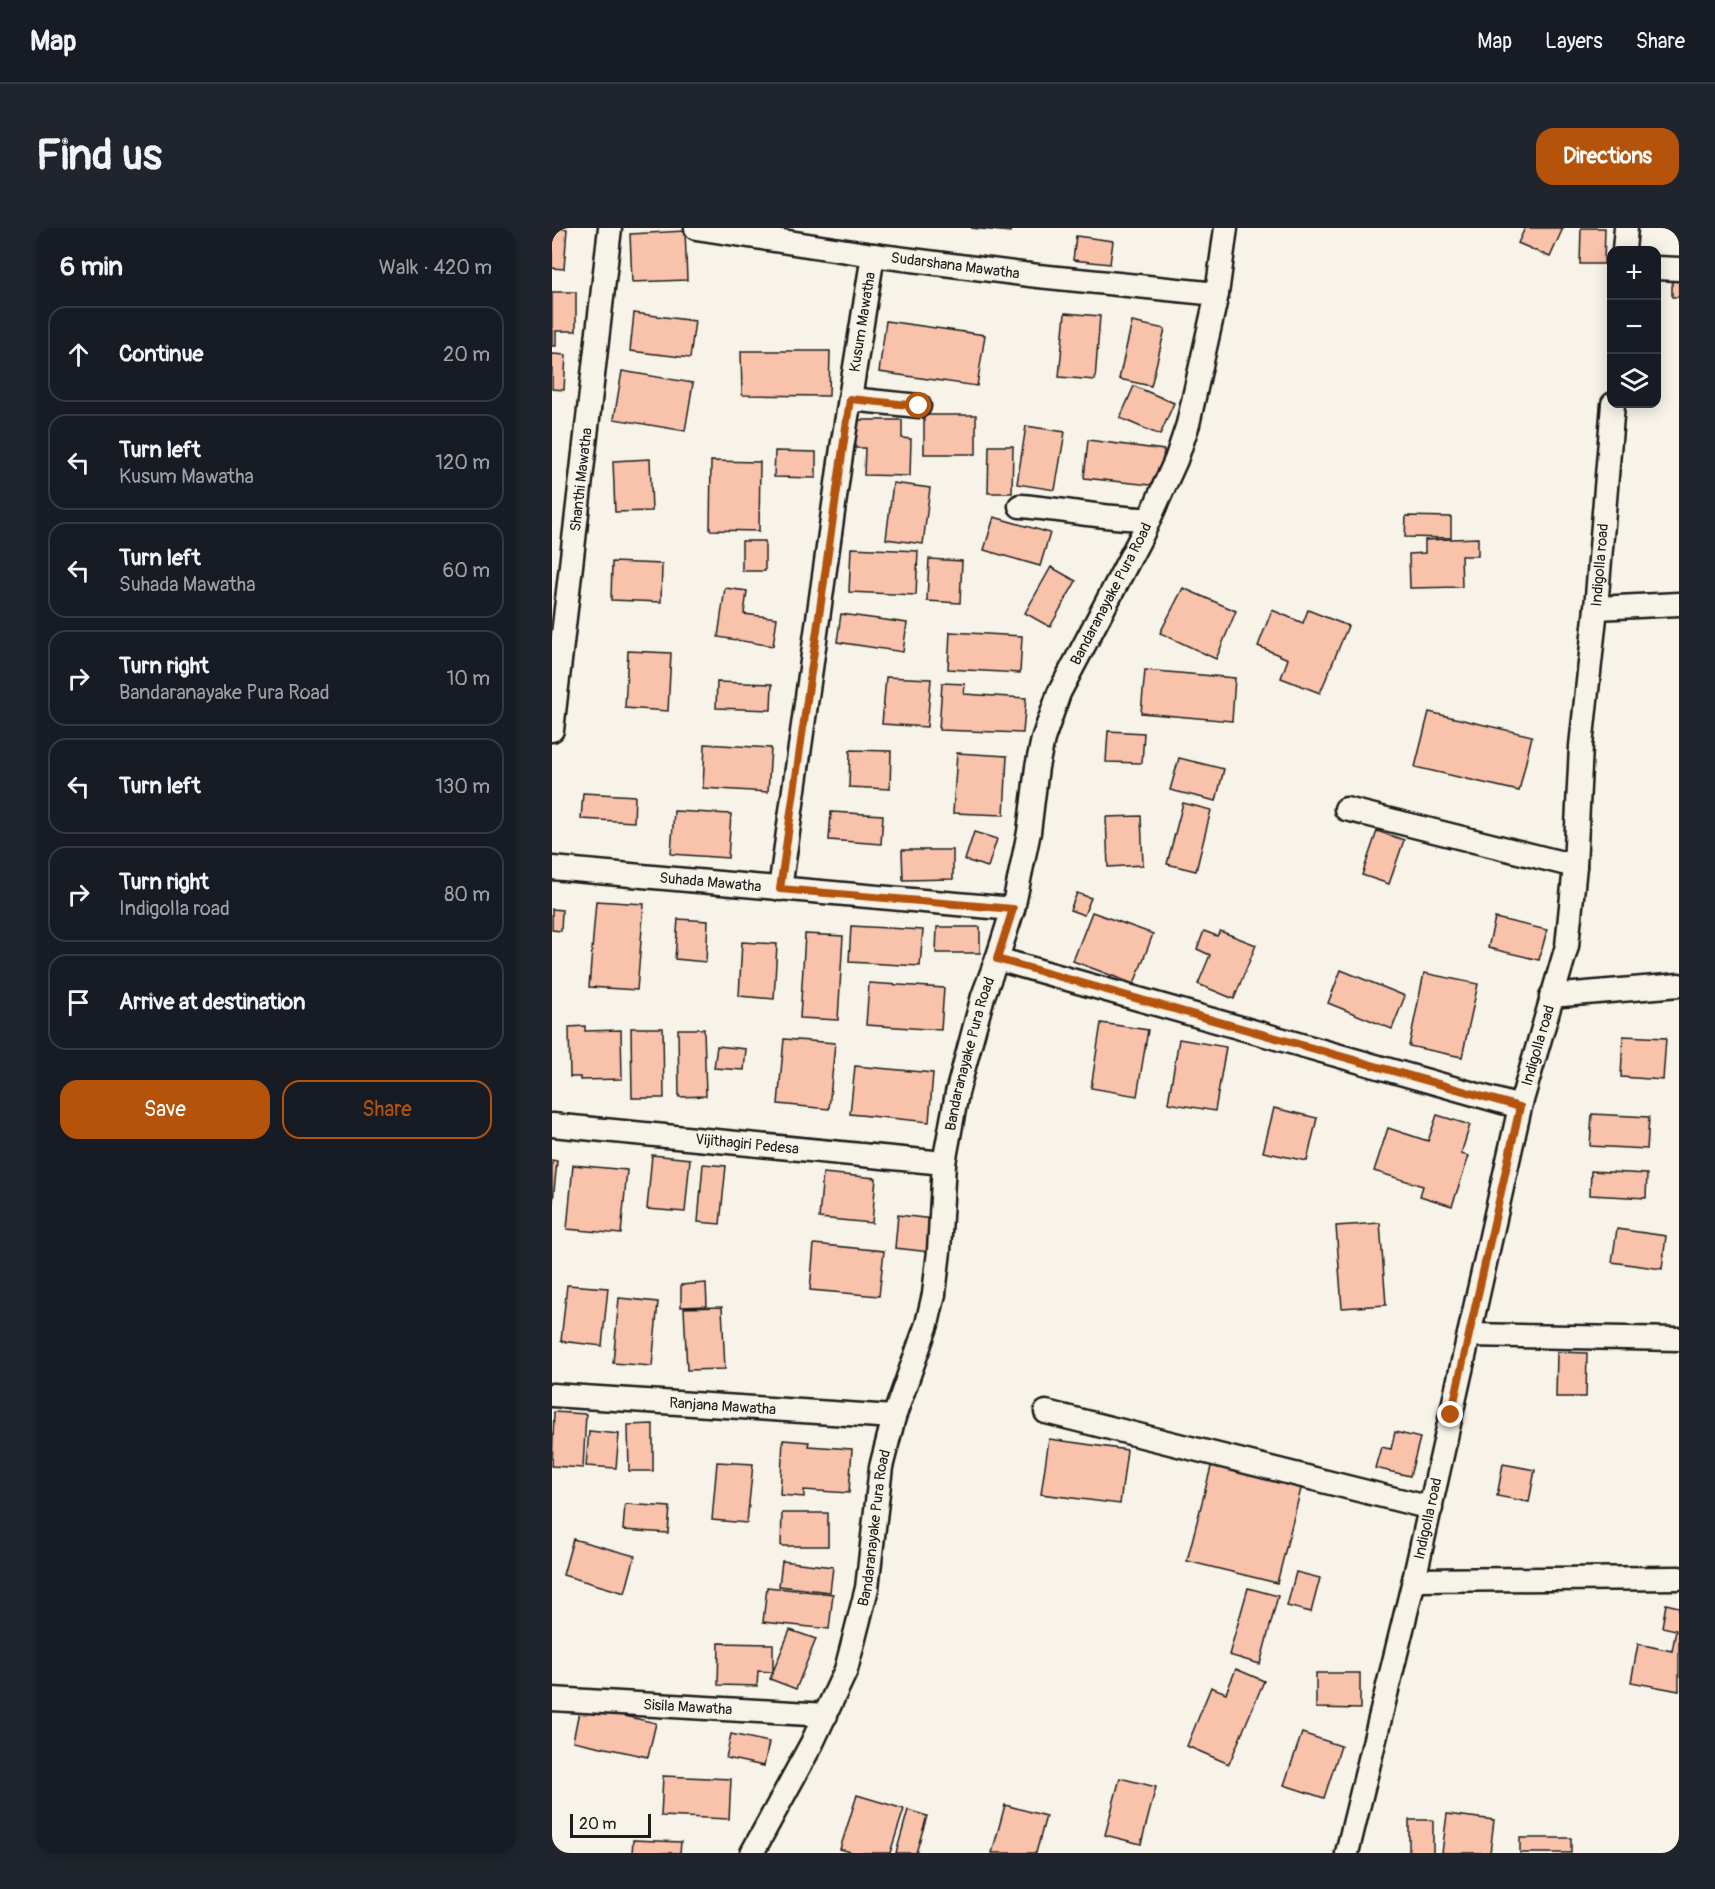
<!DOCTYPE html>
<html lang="en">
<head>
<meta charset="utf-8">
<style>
  body { margin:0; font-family:Pangolin,sans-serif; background:#20242c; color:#f1f3f6 }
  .controls { position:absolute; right:18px; top:18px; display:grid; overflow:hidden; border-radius:12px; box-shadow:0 3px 15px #0003 }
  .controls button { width:54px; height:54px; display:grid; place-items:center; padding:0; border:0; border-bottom:2px solid #363941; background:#171b24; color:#f1f3f6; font:30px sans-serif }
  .scale { position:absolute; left:18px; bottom:15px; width:81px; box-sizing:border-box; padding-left:6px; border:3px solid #1c1c1c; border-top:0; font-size:16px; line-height:21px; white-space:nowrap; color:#1c1c1c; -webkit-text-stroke:4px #f7f3e8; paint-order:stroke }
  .stop { position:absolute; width:18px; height:18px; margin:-14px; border:4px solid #b45309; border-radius:50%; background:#fff }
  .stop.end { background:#b45309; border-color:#fff; box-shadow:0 2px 6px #0008 }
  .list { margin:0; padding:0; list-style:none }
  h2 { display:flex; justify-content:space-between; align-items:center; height:78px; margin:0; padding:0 24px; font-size:26px }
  h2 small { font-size:20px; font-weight:400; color:#9ea1a6 }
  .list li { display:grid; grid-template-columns:39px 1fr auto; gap:18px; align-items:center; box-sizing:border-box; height:96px; margin:0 12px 12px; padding:0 12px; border:2px solid #363941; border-radius:18px }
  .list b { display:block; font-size:22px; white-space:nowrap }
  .list p { margin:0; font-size:20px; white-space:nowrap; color:#9ea1a6 }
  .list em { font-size:20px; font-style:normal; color:#9ea1a6 }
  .actions { display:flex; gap:12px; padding:18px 24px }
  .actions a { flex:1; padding:14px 0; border:2px solid #b45309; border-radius:18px; text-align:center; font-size:21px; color:#b45309 }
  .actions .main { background:#b45309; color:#fff }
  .icon { flex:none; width:33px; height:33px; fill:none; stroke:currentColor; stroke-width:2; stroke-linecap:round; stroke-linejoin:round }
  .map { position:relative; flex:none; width:1127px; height:1625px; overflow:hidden; border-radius:18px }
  header { display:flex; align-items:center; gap:36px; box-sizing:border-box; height:84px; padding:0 30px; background:#171b24; border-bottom:2px solid #363941 }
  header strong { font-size:28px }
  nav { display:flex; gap:33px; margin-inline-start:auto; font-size:21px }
  .intro { display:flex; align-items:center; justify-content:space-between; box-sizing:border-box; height:144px; padding:0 36px }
  h1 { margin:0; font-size:42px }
  .button { padding:15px 27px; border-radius:18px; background:#b45309; color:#fff; font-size:21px; font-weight:700 }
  main { display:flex; gap:36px; padding:0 36px }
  aside { flex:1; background:#171b24; border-radius:18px; box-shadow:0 3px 15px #0003 }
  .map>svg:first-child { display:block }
</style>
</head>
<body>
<header>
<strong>Map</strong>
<nav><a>Map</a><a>Layers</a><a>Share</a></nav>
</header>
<div class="intro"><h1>Find us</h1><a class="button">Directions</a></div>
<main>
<aside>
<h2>6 min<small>Walk · 420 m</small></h2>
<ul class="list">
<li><svg class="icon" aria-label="ahead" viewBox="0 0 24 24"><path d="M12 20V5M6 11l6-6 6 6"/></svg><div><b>Continue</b></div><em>20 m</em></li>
<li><svg class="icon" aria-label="left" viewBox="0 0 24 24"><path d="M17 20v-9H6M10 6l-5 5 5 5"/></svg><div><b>Turn left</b><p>Kusum Mawatha</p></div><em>120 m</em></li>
<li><svg class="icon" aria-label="left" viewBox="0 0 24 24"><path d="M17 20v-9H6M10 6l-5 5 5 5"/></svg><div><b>Turn left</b><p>Suhada Mawatha</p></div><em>60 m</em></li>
<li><svg class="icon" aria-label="right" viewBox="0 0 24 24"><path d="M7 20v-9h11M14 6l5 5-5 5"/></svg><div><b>Turn right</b><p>Bandaranayake Pura Road</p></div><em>10 m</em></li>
<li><svg class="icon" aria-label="left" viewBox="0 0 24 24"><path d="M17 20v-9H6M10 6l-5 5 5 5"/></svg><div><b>Turn left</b></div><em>130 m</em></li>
<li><svg class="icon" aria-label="right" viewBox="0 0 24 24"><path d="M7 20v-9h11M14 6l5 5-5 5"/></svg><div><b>Turn right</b><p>Indigolla road</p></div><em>80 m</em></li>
<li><svg class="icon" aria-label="arrive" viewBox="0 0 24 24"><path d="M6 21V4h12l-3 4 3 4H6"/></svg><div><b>Arrive at destination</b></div></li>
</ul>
<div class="actions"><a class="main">Save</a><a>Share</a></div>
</aside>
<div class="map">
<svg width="1127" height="1625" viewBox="0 0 1127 1625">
  <rect width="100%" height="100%" fill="#f7f3e8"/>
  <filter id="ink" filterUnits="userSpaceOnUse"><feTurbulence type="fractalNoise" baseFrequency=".0167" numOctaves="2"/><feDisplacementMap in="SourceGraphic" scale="12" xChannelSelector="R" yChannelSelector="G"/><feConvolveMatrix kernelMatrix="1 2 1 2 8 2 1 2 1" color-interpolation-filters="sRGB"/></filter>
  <g filter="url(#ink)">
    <g fill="#f8c2ab" stroke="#1c1c1c" stroke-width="1.5">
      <path d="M0,0L15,1L12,41L0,40Z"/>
      <path d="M419,0H459L458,4Z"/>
      <path d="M973,0H1011L998,29L966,15Z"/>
      <path d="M1029,0H1053L1052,36H1028Z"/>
      <path d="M133,3L135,52L80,54L78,6Z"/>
      <path d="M524,8L561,13L558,36L521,32Z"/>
      <rect x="1120" y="47" width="7" height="22"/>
      <path d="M0,64H24V103H4V118H0Z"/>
      <path d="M82,85L143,93L138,130L78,123Z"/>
      <path d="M513,85L548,88L543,152L507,149Z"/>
      <path d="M334,93L433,107L425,158L327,144Z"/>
      <path d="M580,94L613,101L599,158L567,151Z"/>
      <path d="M189,123H278L277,168L190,167Z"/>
      <path d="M0,126L14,127L12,162L0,161Z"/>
      <path d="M70,143L141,155L133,203L62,191Z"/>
      <path d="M582,158L622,175L608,207L568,190Z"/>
      <rect x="372" y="187" width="52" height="39"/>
      <path d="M300,192H350V210L359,211L358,248L312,247L313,220H300Z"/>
      <path d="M474,198L513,204L503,262L465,256Z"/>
      <path d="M536,212L612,222L608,258L532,250Z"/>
      <path d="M437,218H461L460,265H436Z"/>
      <path d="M223,223L264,224V250L222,249Z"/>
      <path d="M98,231L100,283L63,284L61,233Z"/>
      <path d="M159,233L208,234L207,303L158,302Z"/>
      <path d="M341,255L378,260L371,316L334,311Z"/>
      <path d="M854,288L899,289V310L853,309Z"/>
      <path d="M442,289L498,305L488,338L432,322Z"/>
      <path d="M926,310V328H909L910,359L858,360L857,326L873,325V312Z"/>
      <rect x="190" y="313" width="23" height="30"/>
      <path d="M299,320L366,323L364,367L297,364Z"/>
      <path d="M377,331L410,333L408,375L375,373Z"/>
      <path d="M60,334L110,336L109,374L59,372Z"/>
      <path d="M499,339L524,353L498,399L473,385Z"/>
      <path d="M173,360L195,363L192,386L225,390L221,418L166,409Z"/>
      <path d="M631,360L684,383L664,431L608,405Z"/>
      <path d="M720,382L751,395L756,382L796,398L768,465L729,450L736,431L706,418Z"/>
      <path d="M289,386L355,395L351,424L285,414Z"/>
      <path d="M398,404L470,408L468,445L396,441Z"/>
      <path d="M76,423L119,425L116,483L73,480Z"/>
      <path d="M593,442L683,450L680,493L589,485Z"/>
      <path d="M334,449L379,451L375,499L330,496Z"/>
      <path d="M165,454L220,456L219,482L164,480Z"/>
      <path d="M390,455L413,456L412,466L474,470L471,505L387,502Z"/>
      <path d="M877,484L980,508L967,563L863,539Z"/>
      <path d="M556,503L592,505L590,535L554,534Z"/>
      <path d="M153,516L219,520L216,564L151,560Z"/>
      <path d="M298,522L339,523L338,561L297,559Z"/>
      <path d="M405,525L455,528L452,587L401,585Z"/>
      <path d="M627,530L672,541L664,573L618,562Z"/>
      <path d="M31,565L83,568L82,594L29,591Z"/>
      <path d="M631,575L659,582L644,643L615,636Z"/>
      <path d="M122,583L179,586L176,630L119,626Z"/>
      <path d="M279,584L331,587L329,616L277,612Z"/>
      <path d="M589,588L591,637L556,639L554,589Z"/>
      <path d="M825,603L852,612L837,656L810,647Z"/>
      <path d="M422,604L445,611L436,639L413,632Z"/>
      <path d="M350,622H401V651L351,652Z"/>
      <path d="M525,665L539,670L532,687L518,682Z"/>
      <path d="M44,673L92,676L85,762L37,759Z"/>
      <path d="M0,681L10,682L9,703L0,702Z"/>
      <path d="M540,684L601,706L582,756L521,733Z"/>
      <path d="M943,690L995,702L987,732L936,720Z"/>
      <path d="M126,691L156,693L154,734L123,731Z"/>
      <path d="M299,698L371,702L368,738L297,734Z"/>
      <path d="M385,699H428V725H384Z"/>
      <path d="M652,703L665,708L668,703L704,717L682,771L646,756L658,727L645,721Z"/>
      <path d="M253,706L291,708L286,792L248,790Z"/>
      <path d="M190,714L225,716L222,771L187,768Z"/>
      <path d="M789,742L853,768L840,801L776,775Z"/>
      <path d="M872,745L926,756L910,829L857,818Z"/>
      <path d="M317,755L392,760L389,802L314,797Z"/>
      <path d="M549,795L596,802L585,868L539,860Z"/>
      <path d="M33,798V803L69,802L70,851L28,852V849H18L17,799Z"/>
      <path d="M79,800H111L112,870H80Z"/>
      <path d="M126,801H152L154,868L127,869Z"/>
      <path d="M1071,808L1114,810L1111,852L1069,849Z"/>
      <path d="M232,811L283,815L277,881L226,876Z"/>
      <path d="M627,811L674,819L663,883L616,875Z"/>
      <path d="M165,818L194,821L192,842L162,840Z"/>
      <path d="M303,838L381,845L377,894L298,886Z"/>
      <path d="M722,880L765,890L755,933L711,924Z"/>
      <path d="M1040,886L1097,889L1095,921L1038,918Z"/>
      <path d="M885,887L918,897L909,926L917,928L900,978L868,968L871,958L822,943L836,900L876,913Z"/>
      <path d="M100,927L138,931L133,984L95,981Z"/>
      <path d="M0,932L5,933L1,973L0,972Z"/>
      <path d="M151,936L174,938L168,996L146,994Z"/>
      <path d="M21,937L75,942L69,1006L15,1001Z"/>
      <path d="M1039,943L1095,946L1094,970L1038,967Z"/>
      <path d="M271,945L324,950L320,995L267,990Z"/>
      <path d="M346,987L381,991L378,1024L343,1020Z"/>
      <path d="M828,995L834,1077L790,1080L784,998Z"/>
      <path d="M1065,1001L1114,1008L1110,1041L1060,1034Z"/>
      <path d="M262,1016L332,1023L327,1068L258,1062Z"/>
      <path d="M154,1055L155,1078L129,1079V1057Z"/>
      <path d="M15,1057L56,1060L50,1118L9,1113Z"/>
      <path d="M67,1070L106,1074L100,1138L61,1135Z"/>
      <path d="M170,1079L173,1141L135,1142L132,1080Z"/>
      <path d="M1005,1124L1035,1125L1034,1169H1004Z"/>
      <path d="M2,1184L34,1186L31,1240L0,1238Z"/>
      <path d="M101,1196V1243H77L76,1197Z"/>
      <path d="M37,1203L67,1206L64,1240L34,1238Z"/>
      <path d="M843,1204L868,1210L858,1248L823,1240L829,1219L839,1221Z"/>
      <path d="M497,1211L575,1222L568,1276L489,1266Z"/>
      <path d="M231,1212L257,1214L256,1218L300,1221L297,1265L252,1262V1269L228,1267Z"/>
      <path d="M165,1234L201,1236L195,1295L160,1292Z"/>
      <path d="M660,1235L750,1257L725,1355L635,1333Z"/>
      <path d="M951,1236L983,1242L977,1274L945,1268Z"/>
      <path d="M73,1276L118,1279L116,1305L71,1302Z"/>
      <path d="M230,1285H276V1318H229Z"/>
      <path d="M21,1311L83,1328L73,1365L11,1347Z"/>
      <path d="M230,1333L281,1339L278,1364L227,1358Z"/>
      <path d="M744,1344L768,1350L759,1384L735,1378Z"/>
      <path d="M215,1359L281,1366L277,1401L211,1394Z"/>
      <path d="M696,1360L726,1368L708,1436L677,1427Z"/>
      <path d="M1114,1376L1127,1379V1463L1079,1454L1086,1416L1120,1423L1124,1402L1110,1399Z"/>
      <path d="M238,1402L264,1411L244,1461L218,1451Z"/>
      <path d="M167,1415L221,1416V1444L206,1443L205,1458L166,1457Z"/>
      <path d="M684,1441L712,1453L677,1536L635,1518L659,1459L674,1465Z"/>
      <path d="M764,1445H808V1481L764,1480Z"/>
      <path d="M28,1478L104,1495L96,1529L21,1513Z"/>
      <path d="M750,1505L789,1518L772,1570L732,1557Z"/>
      <path d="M179,1506L217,1514L212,1538L174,1530Z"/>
      <path d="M111,1548L179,1551L177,1591L109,1588Z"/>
      <path d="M568,1550L604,1559L589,1616L553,1607Z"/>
      <path d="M305,1567L352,1581L338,1625H302L288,1621Z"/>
      <path d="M453,1577L494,1588L484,1625H440Z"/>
      <path d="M356,1582L375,1588L364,1625H344Z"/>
      <path d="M895,1586L942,1592L938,1625H890Z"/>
      <rect x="857" y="1592" width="24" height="33"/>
      <rect x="968" y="1610" width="51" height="15"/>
      <path d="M81,1612L129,1614L128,1625H80Z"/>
    </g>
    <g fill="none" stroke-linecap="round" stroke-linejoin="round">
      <defs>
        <g id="minor">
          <path id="s1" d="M144,0L321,27L486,48L665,66"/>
          <path d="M1072,22L1074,0"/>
          <path d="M1104,40L1127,41"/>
          <path d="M298,171L367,178"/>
          <path d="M468,278C511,281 554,291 597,291"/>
          <path d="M1044,380L1127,376"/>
          <path id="s2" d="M0,502L58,0"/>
          <path d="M794,581L1023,638"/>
          <path id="s3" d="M0,640L461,681"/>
          <path id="s4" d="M228,661L290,220L321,27"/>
          <path d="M445,731L968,879"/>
          <path d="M999,768L1127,757"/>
          <path id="s5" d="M0,897L392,935"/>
          <path d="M917,1107L1127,1111"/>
          <path id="s6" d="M0,1167L342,1189"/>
          <path d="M494,1184L879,1280"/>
          <path d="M862,1352L1127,1350"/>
          <path id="s7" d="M0,1471L274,1487"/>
          <path id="s8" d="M200,1625L260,1515L294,1442L315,1360L329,1239L342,1189L375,1096L382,1066L387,1023L392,935L405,865L431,768L445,731L461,681L477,604L485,539L491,511L507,465L590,307L624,232L636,196L665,66L674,0"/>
          <path id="s9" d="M795,1625L862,1352L968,879L1015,718L1023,638L1029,518L1044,380L1061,176"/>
        </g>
      </defs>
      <use href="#minor" stroke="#1c1c1c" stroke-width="27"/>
      <use href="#minor" stroke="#f7f3e8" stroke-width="22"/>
    </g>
  </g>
  <g fill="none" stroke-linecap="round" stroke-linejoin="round" filter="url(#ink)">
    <path stroke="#b45309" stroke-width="8" d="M367,178L298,171L228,661L461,681L445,731L968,879L899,1187"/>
  </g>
  <g text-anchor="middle" stroke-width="6" stroke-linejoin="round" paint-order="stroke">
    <g font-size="15" fill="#1c1c1c" stroke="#f7f3e8">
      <text dy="5" stroke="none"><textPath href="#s1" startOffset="262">Sudarshana Mawatha</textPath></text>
      <text dy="5" stroke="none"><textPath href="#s4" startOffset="573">Kusum Mawatha</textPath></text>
      <text dy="5" stroke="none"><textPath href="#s2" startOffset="252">Shanthi Mawatha</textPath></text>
      <text dy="5" stroke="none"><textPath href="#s9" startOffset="1316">Indigolla road</textPath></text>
      <text dy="5" stroke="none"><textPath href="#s8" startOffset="1322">Bandaranayake Pura Road</textPath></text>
      <text dy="5" stroke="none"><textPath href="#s3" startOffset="159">Suhada Mawatha</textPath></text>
      <text dy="5" stroke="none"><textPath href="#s9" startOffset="830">Indigolla road</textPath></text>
      <text dy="5" stroke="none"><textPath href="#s8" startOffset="837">Bandaranayake Pura Road</textPath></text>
      <text dy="5" stroke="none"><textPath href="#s5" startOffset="196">Vijithagiri Pedesa</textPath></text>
      <text dy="5" stroke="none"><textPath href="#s6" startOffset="171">Ranjana Mawatha</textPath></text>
      <text dy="5" stroke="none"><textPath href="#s9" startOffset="344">Indigolla road</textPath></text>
      <text dy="5" stroke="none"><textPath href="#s8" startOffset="351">Bandaranayake Pura Road</textPath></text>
      <text dy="5" stroke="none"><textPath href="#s7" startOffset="136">Sisila Mawatha</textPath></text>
    </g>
  </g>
</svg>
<div class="controls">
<button>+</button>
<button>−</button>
<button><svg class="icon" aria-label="layers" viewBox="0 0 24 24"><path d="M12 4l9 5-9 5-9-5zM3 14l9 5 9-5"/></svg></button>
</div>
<div class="scale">20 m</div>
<div class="stop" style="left:367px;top:178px"></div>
<div class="stop end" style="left:899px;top:1187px"></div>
</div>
</main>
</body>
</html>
